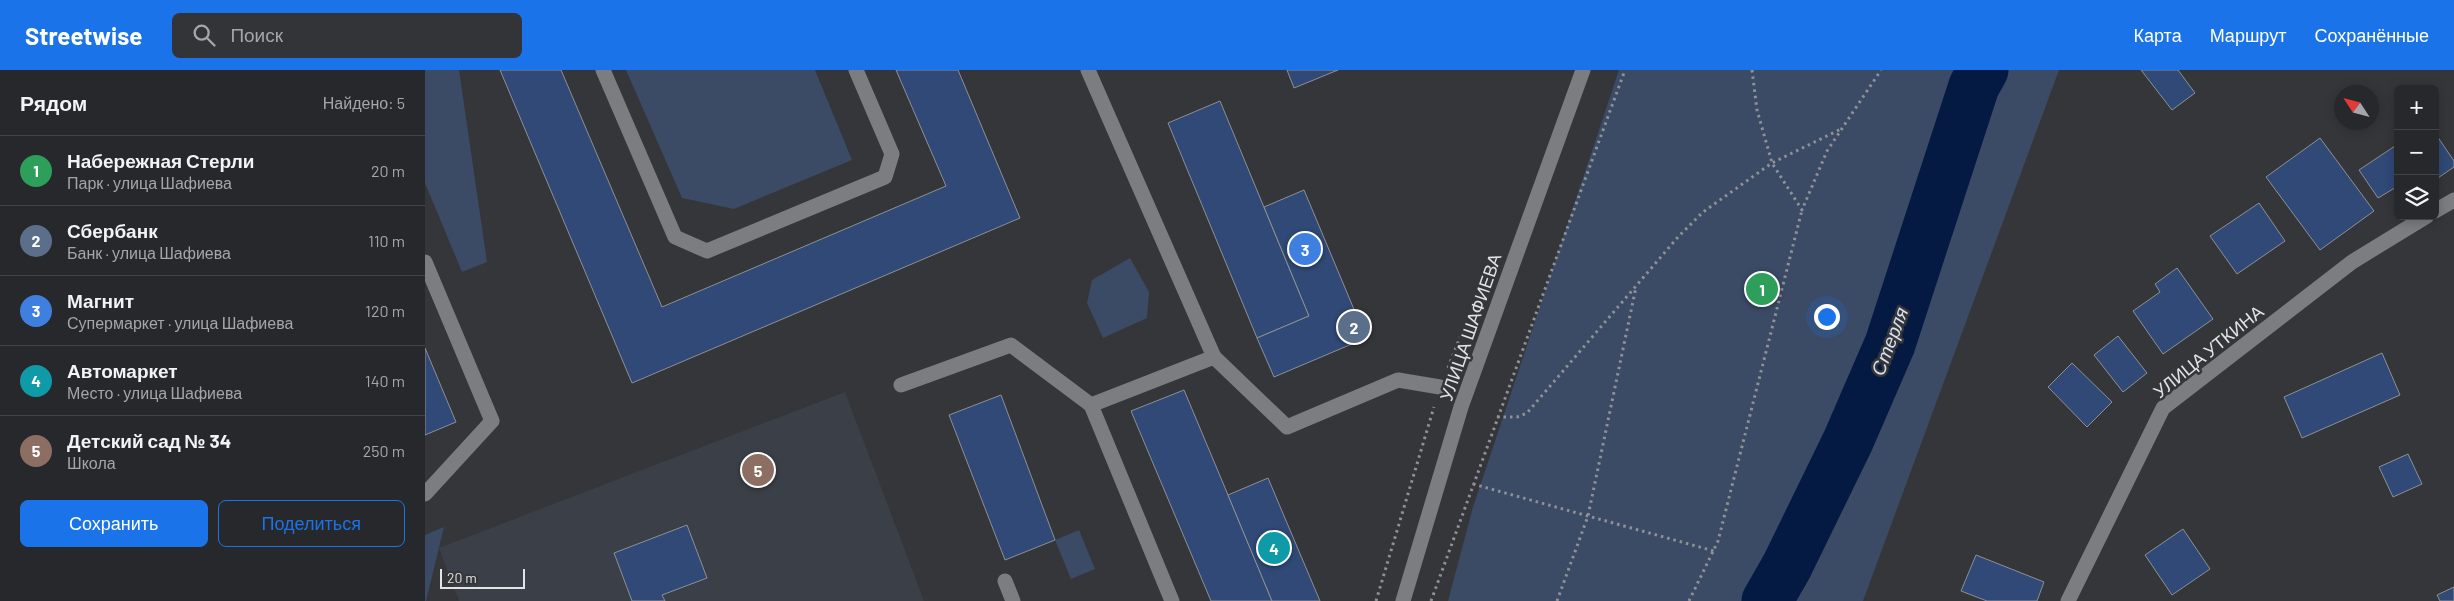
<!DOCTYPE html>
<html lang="ru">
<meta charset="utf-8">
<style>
body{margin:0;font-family:Barlow,sans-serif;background:#333437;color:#f1f3f6}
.controls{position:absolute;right:15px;top:15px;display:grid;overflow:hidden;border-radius:8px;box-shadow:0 2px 12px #0003}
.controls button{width:45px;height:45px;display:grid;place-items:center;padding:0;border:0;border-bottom:1px solid #434447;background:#27282b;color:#f1f3f6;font:25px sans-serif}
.compass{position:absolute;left:1909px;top:15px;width:45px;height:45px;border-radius:50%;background:#27282b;box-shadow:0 2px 12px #0003;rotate:306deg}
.scale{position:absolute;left:15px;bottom:12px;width:85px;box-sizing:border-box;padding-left:5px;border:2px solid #e2e3e5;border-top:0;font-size:14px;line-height:18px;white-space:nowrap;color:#e2e3e5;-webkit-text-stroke:4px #343639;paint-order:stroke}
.you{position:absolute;left:1401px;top:246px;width:18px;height:18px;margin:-12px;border:4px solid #fff;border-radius:50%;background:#1a73e8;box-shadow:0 0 0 8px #1a73e833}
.badge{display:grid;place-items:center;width:32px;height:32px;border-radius:50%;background:#1a73e8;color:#fff;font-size:16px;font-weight:700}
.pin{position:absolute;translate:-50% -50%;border:2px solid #fff;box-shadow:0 1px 5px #0006}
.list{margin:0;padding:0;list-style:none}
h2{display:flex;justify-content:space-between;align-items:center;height:65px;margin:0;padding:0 20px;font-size:21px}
h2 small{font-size:16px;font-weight:400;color:#a4a6a9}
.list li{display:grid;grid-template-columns:32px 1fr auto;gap:15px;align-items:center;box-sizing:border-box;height:70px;padding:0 20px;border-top:1px solid #434447}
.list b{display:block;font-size:19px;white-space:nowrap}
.list p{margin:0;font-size:16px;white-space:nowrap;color:#a4a6a9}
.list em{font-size:16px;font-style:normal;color:#a4a6a9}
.actions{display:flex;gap:10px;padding:15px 20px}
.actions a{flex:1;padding:11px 0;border:1px solid #1a73e8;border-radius:8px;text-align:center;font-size:18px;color:#1a73e8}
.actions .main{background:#1a73e8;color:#fff}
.icon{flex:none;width:28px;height:28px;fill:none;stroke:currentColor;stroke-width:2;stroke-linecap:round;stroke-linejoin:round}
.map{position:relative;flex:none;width:2029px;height:531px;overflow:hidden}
header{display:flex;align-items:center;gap:30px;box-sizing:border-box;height:70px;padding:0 25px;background:#1a73e8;color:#fff}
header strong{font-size:24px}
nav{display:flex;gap:28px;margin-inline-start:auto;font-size:18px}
.search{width:350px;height:45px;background:#333437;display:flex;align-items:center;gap:12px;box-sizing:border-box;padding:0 18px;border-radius:8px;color:#a4a6a9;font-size:19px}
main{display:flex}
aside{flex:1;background:#27282b}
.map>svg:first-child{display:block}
.built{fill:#3b4048}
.green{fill:#3b4a65}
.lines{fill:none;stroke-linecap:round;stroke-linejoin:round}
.river{stroke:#051a43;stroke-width:51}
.building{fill:#304976;stroke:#8e9093}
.path{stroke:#909194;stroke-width:3;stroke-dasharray:2.5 4;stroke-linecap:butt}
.minor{stroke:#7b7d80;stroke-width:15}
.labels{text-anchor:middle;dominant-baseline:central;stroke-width:5;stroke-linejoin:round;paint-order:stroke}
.street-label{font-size:18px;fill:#e2e3e5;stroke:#343639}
.water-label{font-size:19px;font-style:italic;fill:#d9e2f1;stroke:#343639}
</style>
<header>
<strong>Streetwise</strong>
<div class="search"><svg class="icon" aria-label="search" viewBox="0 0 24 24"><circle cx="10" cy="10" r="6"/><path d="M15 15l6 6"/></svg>Поиск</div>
<nav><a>Карта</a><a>Маршрут</a><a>Сохранённые</a></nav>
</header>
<main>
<aside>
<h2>Рядом<small>Найдено: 5</small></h2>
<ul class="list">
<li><span class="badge" style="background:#2e9e5b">1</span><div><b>Набережная Стерли</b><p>Парк · улица Шафиева</p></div><em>20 m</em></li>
<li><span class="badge" style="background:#5c6f8a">2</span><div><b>Сбербанк</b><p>Банк · улица Шафиева</p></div><em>110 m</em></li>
<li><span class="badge" style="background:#3f7fe0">3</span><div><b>Магнит</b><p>Супермаркет · улица Шафиева</p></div><em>120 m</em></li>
<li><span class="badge" style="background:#0f9aa8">4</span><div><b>Автомаркет</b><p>Место · улица Шафиева</p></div><em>140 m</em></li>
<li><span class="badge" style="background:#8d6e63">5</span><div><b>Детский сад № 34</b><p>Школа</p></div><em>250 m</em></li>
</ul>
<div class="actions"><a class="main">Сохранить</a><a>Поделиться</a></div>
</aside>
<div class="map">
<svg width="2029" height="531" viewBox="0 0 2029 531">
<rect width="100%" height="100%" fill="#343639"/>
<polygon class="built" points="420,322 499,531 34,531 14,478"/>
<g class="green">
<polygon points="0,0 34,0 62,192 37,202 0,113"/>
<polygon points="201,0 390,0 427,90 309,139 257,128"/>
<polygon points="1194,0 1634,0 1438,531 1023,531 1048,437"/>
<polygon points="705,188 724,222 722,248 678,268 662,233 667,210"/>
<polygon points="19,457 1,531 0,531 0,465"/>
<polygon points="654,460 670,499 646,509 630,470"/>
</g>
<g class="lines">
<polyline class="river" points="1342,531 1362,496 1423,371 1465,274 1549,16 1558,0"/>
</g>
<g class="building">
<polygon points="75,0 136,0 237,237 521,116 471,0 533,0 595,148 207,313"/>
<polygon points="862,0 913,0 869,18"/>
<polygon points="1716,0 1753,0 1770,23 1747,40"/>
<polygon points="795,31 884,246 832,268 743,53"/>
<polygon points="2010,63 2029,91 2029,97 2010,110"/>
<polygon points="1895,68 1949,141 1895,180 1841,107"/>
<polygon points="1973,74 1973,116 1953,128 1934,100"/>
<polygon points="879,120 941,268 849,307 832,268 884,246 839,137"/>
<polygon points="1834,133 1860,171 1812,204 1785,166"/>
<polygon points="1752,198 1788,249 1738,284 1708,241 1735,222 1730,214"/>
<polygon points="1693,266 1722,303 1698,322 1669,285"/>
<polygon points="0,278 31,352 0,365"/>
<polygon points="1957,283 1975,325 1877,368 1859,327"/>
<polygon points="1647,293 1687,332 1662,357 1623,317"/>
<polygon points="759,320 803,425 847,531 786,531 706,341"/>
<polygon points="576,325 630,470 580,490 524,345"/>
<polygon points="1983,384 1997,414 1968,427 1954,397"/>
<polygon points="843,408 895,531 847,531 803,425"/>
<polygon points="262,455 282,508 237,525 240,531 207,531 189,483"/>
<polygon points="1758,459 1785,499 1747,525 1720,485"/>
<polygon points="1551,485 1619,512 1612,531 1562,531 1536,521"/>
<polygon points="2029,517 2029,531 2015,531 2012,525"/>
</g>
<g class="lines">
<g class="path">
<polyline points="1327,0 1332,40 1347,93 1377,140 1402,81 1456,0"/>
<polyline points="1023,298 1037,262"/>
<polyline points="1072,347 1092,347 1102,343 1253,167 1278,142 1347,93 1416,59"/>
<polyline points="1048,414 1289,481"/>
<polyline points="951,531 1009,337"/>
<polyline points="1006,531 1200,0"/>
<polyline points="1132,531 1163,446 1211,217"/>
<polyline points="1264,531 1293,471 1377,140"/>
</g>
<g class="minor">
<polyline points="178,0 250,167 282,181 460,107 467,84 431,0"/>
<polyline points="663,0 789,287"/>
<polyline points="2010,141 2029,130"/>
<polyline points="0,192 67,351 0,424"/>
<polyline points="476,315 586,275 666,335"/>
<polyline points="580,511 588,531"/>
<polyline points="747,531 666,335 789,287 862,357 973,310 1015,317"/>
<polyline points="978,531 1036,337 1158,0"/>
<polyline points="1643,531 1738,338 1927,192 2002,146"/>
</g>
</g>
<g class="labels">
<g class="street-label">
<text transform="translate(1045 257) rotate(-71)">УЛИЦА ШАФИЕВА</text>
<text transform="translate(1783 281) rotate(-39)">УЛИЦА УТКИНА</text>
</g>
<g class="water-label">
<text transform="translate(1464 271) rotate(-69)">Стерля</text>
</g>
</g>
</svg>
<div class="controls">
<button>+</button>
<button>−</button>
<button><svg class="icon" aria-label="layers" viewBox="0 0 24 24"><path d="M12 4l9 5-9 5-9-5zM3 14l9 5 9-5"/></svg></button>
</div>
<svg class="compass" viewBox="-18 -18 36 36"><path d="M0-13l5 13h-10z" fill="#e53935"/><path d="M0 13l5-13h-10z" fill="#a4a6a9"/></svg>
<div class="scale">20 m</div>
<div class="you"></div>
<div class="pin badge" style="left:1337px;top:219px;background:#2e9e5b">1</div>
<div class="pin badge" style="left:929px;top:257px;background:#5c6f8a">2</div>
<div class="pin badge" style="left:880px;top:179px;background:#3f7fe0">3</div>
<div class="pin badge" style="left:849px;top:478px;background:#0f9aa8">4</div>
<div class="pin badge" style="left:333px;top:400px;background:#8d6e63">5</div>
</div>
</main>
